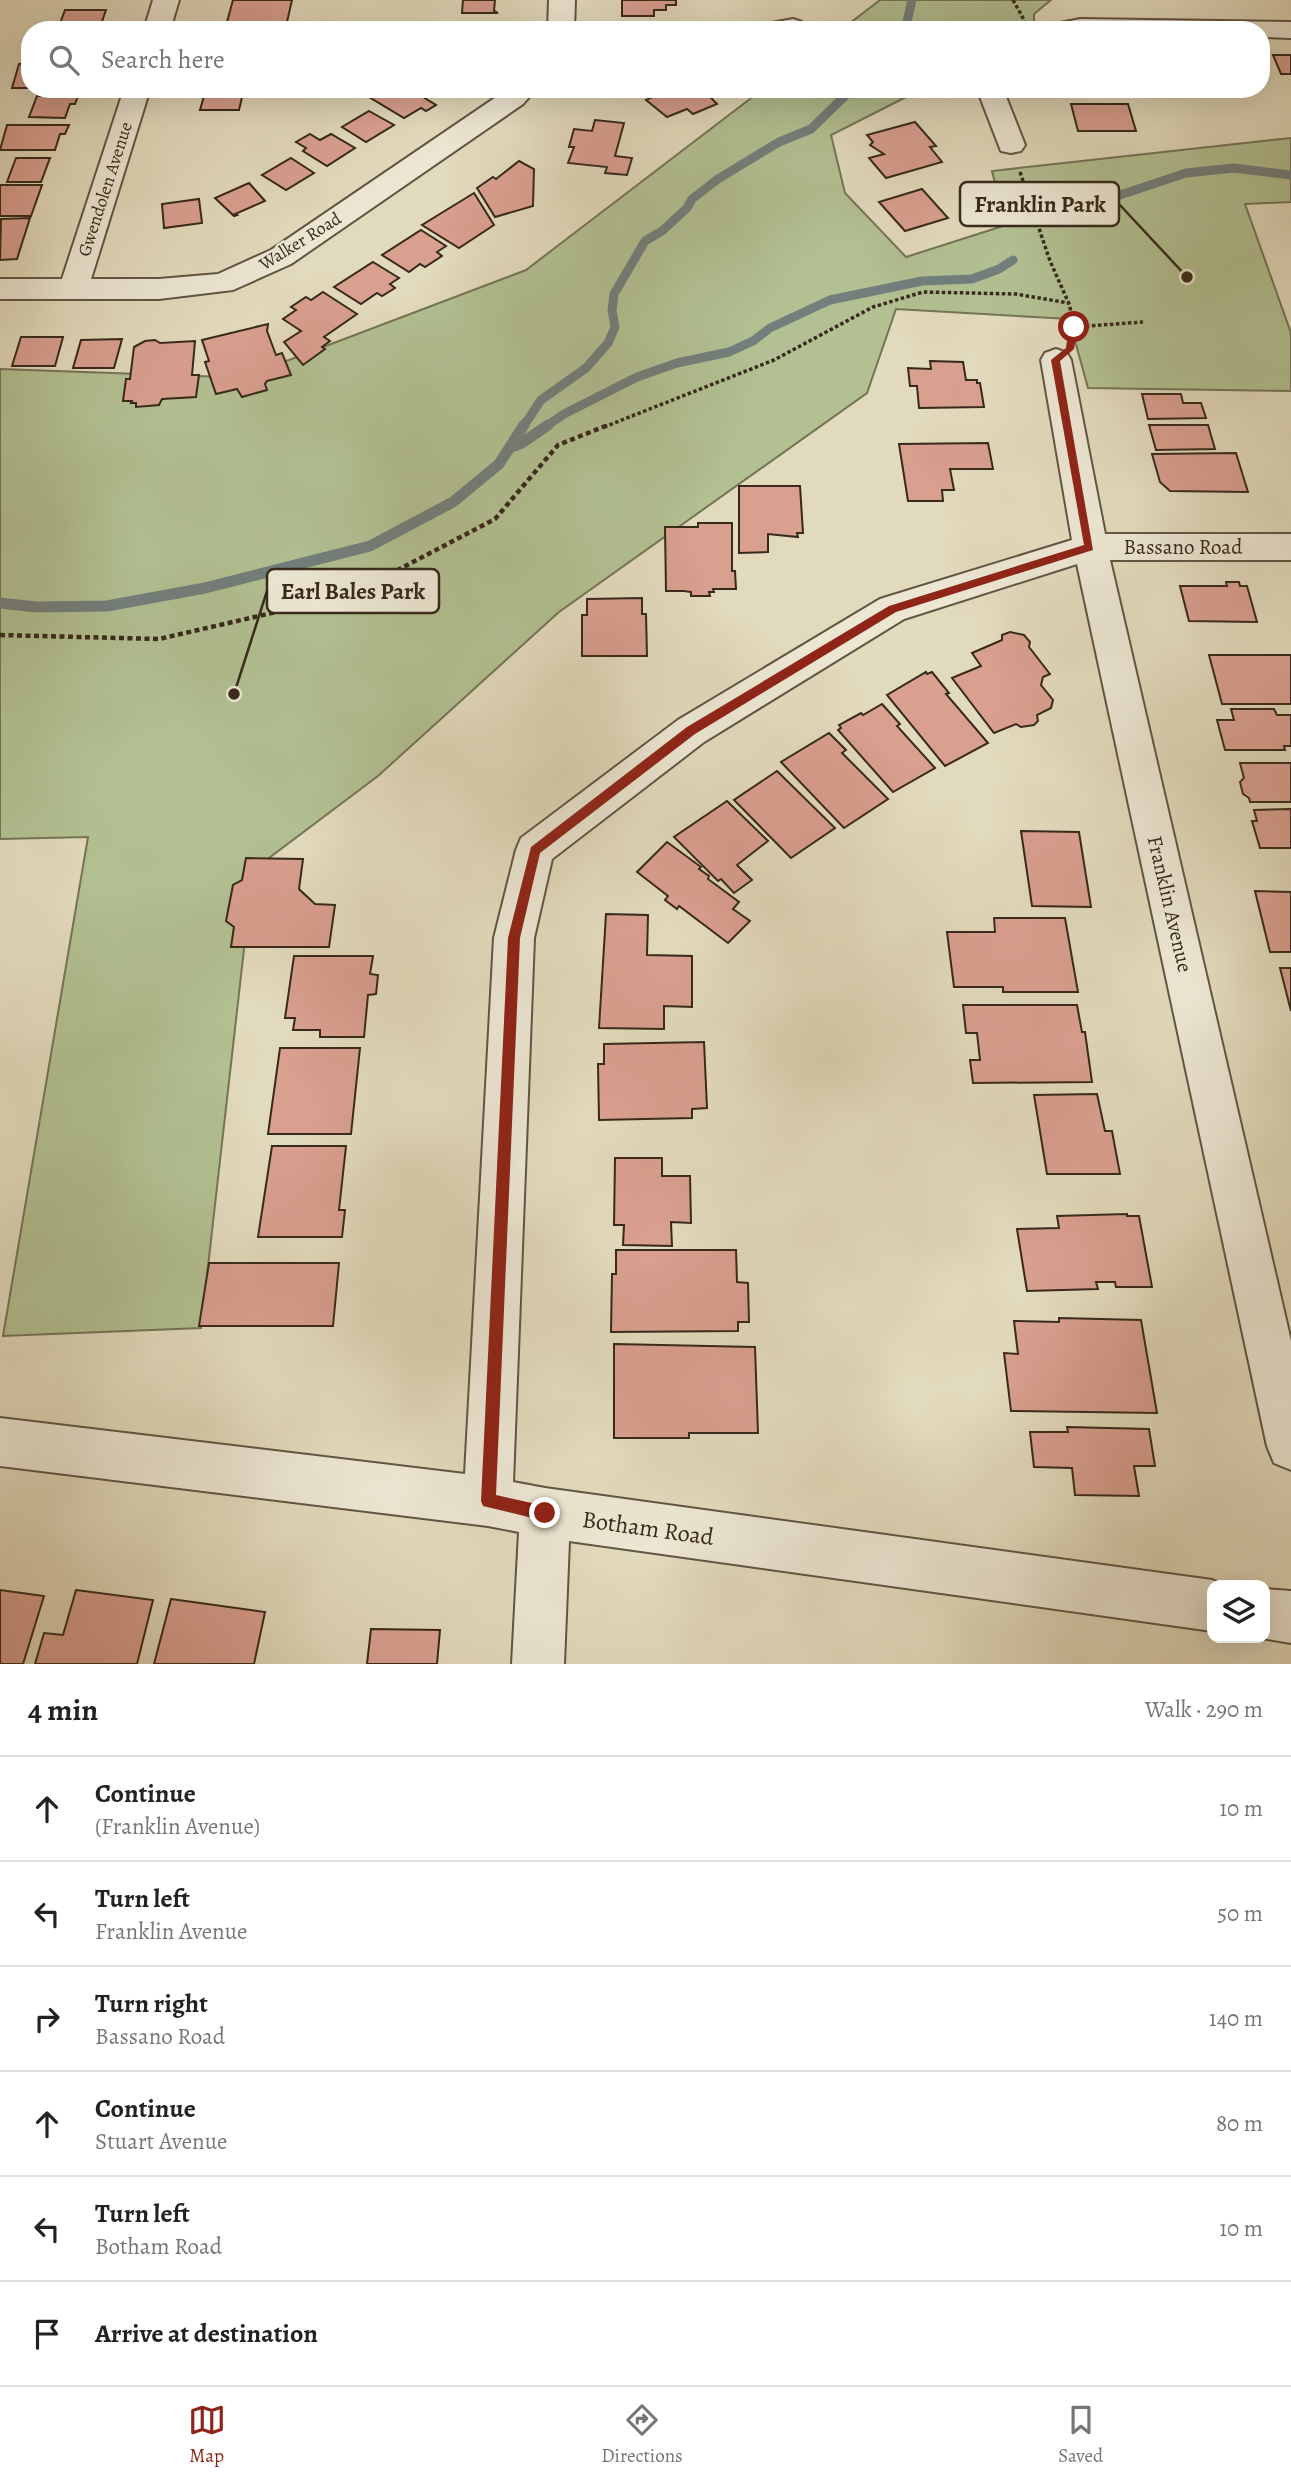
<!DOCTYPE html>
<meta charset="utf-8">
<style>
body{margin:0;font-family:Alegreya,serif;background:#f6f6f6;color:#222}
.controls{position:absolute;right:21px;bottom:21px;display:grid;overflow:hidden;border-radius:14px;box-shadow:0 7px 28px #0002}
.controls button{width:63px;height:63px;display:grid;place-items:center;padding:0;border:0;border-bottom:2px solid #e0e0e0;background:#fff;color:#222;font:35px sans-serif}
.stop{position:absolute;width:21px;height:21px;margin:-16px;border:5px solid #8f2418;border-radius:50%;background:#fff}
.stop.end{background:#8f2418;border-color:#fff;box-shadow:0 2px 7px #0008}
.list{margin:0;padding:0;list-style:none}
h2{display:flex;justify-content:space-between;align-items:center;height:91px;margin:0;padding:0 28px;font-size:30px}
h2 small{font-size:23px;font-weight:400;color:#767676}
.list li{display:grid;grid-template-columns:46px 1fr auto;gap:21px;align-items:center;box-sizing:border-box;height:105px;padding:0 28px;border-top:2px solid #e0e0e0}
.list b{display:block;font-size:26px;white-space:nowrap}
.list p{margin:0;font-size:23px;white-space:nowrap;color:#767676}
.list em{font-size:23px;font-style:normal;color:#767676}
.icon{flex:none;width:38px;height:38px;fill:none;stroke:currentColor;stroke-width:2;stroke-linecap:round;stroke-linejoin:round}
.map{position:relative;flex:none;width:1291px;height:1664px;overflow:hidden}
.search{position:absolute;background:#fff;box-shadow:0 7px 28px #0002;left:21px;right:21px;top:21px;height:77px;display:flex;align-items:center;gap:18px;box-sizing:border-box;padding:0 24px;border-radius:28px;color:#767676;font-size:26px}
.sheet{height:721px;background:#fff}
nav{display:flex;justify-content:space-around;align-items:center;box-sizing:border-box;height:98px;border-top:2px solid #e0e0e0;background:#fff;font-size:19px;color:#767676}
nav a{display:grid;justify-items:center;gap:4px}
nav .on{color:#8f2418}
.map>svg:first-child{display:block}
.green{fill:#b2c092;stroke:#747456;stroke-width:2}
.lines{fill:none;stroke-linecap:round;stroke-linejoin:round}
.stream-far1{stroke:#727f7c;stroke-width:9}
.stream{stroke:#727f7c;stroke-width:11}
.building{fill:#d99f8f;stroke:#37291b;stroke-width:2}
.minor-casing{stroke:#625543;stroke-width:4}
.path-far1{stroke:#37291b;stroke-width:3.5;stroke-dasharray:3.5 2.5;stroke-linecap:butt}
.path{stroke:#37291b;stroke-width:4.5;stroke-dasharray:5 3.5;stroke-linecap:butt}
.minor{fill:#ece7d3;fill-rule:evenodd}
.route{fill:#8f2418}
.labels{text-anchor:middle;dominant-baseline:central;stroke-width:5;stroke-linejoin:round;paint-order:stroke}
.far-street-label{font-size:18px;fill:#37291b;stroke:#ece7d3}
.street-label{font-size:21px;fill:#37291b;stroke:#ece7d3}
.near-street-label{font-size:24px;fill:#37291b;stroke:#ece7d3}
.leader{fill:none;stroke:#37291b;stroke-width:2.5}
.callout-dot{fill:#37291b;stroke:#ece7d3;stroke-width:2.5}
.callout{fill:#ece7d3;stroke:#37291b;stroke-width:2.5}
.callout-label{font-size:23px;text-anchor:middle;font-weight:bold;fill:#37291b}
</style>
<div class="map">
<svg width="1291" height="1664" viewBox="0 0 1291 1664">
<rect width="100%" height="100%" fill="#e2dabc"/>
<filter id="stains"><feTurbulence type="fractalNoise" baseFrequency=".00286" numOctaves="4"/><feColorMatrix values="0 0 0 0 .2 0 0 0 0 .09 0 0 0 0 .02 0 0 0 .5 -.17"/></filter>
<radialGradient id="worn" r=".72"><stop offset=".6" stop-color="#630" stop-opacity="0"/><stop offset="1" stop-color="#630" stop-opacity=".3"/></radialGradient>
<g class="green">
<polygon points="880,0 1051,0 1034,14 1034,23 1020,30 841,30"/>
<polygon points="763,89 922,89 831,135 845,193 906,257 1006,225 992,171 1291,138 1291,202 1245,204 1291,333 1291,391 1088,388 1069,319 896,309 867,393 559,612 378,776 253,870 201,1328 3,1336 88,837 0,839 0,369 225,377 289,360 526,270"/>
</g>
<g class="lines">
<g class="stream-far1">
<polyline points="907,22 912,0"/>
<polyline points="1060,221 1079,203 1111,198 1186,173 1234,168 1291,175"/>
<polyline points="523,427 541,400 586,368 608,343 615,327 612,310 614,294 645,241 662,231 687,208 692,199 718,179 779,142 811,129 852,89"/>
<polyline points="545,427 564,414 637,377 677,363 729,352 753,341 770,328 830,300 922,281 972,279 999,269 1013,260"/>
</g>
<g class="stream">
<polyline points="511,447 522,443 548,425"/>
<polyline points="0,603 36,607 107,606 205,588 370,546 453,502 499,464 524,425"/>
</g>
</g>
<g class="building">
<polygon points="233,0 292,0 287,22 227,22"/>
<polygon points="463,0 495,0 494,11 498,13 462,13"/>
<polygon points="622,0 676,0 676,5 666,5 666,10 654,10 654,16 622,16"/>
<polygon points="65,10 106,10 99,30 58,29"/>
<polygon points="1273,55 1291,55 1291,74 1281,74"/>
<polygon points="30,62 30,88 12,88 19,64"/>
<polygon points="206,89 244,89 239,110 200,110"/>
<polygon points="382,89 392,89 399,93 410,89 436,105 426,111 421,108 404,118 369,97"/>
<polygon points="670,89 731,89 732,90 711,98 717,104 693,114 687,109 667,117 646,100"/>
<polygon points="37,96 78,96 75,104 70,104 65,118 29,117"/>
<polygon points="1071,104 1128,104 1136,131 1078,131"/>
<polygon points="369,111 394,125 366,142 342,127"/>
<polygon points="595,120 624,123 615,156 632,158 627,175 605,173 607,167 568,163 574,147 569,147 574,129 592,131"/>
<polygon points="915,122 936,146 930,147 942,162 886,178 869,158 884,154 870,145 873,142 867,135"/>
<polygon points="7,125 69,125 65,134 60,134 55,150 0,150"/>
<polygon points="310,134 320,140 331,134 355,148 327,166 303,151 306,148 296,142"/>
<polygon points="16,158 50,158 41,182 7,182"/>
<polygon points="291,158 314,173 286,190 262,175"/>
<polygon points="519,161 534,169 533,206 495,217 477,188 493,177 496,179"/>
<polygon points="249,183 265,201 235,214 237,215 234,216 215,198"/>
<polygon points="0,185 42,185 31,216 0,216"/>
<polygon points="922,189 948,218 905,231 879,202"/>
<polygon points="474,193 494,225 459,248 422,225"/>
<polygon points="199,199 202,223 164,228 162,204"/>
<polygon points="30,218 17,259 0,260 1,219"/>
<polygon points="421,230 446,246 437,252 442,256 425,267 420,264 409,272 382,255"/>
<polygon points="373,262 399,278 390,284 395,288 382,296 377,293 361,304 334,287"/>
<polygon points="323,292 357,314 324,337 330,341 322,347 325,349 303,365 284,342 301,331 283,319 296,310 291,307 306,297 311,300"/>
<polygon points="268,324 267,331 276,355 282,353 291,375 267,381 265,384 267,390 242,397 237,389 216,394 205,362 209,361 202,340"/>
<polygon points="21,337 63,337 55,366 12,366"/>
<polygon points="122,339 114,368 73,368 81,340"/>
<polygon points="155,340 160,343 195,341 192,375 199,375 196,397 162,399 159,405 136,407 136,403 131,403 132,401 123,401 126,379 130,379 134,347 145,341"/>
<polygon points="930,361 963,362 966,380 977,380 977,383 980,383 984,407 919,408 917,386 910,386 908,368 931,369"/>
<polygon points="1142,394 1181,394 1183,403 1201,403 1206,418 1148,419"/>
<polygon points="1149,425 1208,425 1215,449 1156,450"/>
<polygon points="988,443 993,469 950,469 954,490 942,490 943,501 908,501 899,444"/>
<polygon points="1236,453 1248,492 1170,491 1160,482 1152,454"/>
<polygon points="739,486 800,486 803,533 797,533 798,537 768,534 768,552 739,553"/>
<polygon points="698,523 732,523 732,571 735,571 736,589 713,589 714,592 709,592 710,596 691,596 691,592 684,591 666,591 665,527 698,527"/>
<polygon points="1226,582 1239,582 1240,586 1247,586 1257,622 1189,621 1180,586 1227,586"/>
<polygon points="642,598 642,614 646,614 647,656 582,656 582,615 587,615 587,599"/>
<polygon points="1010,632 1024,635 1030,642 1029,647 1050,674 1043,677 1041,685 1053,700 1051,708 1037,715 1038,721 1034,725 1021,727 1016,724 994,733 952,678 981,666 972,653 1002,640 1002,635"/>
<polygon points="1209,655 1291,655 1291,704 1222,704"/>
<polygon points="926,672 927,674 932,672 949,693 946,694 988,743 945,766 887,695"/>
<polygon points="882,704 900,724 897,726 935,768 893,792 838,730 841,728 839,725 861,713 863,715"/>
<polygon points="1231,709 1274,709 1277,715 1291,715 1291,746 1284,746 1285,750 1225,750 1217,720 1234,720"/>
<polygon points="829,733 846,750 842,753 888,799 844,828 781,762"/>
<polygon points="1240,763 1291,763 1291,802 1250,802 1249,798 1243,794 1240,782 1244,778"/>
<polygon points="777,771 835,828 791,858 734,800"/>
<polygon points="727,801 768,841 737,865 752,880 734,893 721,879 718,881 674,837"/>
<polygon points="1291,809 1291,848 1260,848 1252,821 1257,821 1254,810"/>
<polygon points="1021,831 1079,832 1091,907 1032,906"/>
<polygon points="667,842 701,867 699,869 709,876 708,879 739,902 733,909 750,921 728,943 679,906 677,909 665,900 668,896 637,872"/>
<polygon points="246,858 303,859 299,889 315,904 335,905 329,947 231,947 234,927 226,921 233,885 242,880"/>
<polygon points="1255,891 1291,892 1291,952 1270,952"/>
<polygon points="606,914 648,915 647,955 692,956 692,1007 664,1006 664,1029 599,1028"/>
<polygon points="994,918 1065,918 1078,992 1003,992 1003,987 954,987 947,932 995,932"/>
<polygon points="294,956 373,956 370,974 378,975 376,994 368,995 364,1037 320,1037 320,1030 293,1030 295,1018 285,1018"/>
<polygon points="1280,968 1291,968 1291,1011"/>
<polygon points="963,1005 1077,1005 1082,1032 1085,1032 1092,1082 973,1083 970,1060 980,1060 977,1033 966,1033"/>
<polygon points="704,1042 707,1108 692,1109 692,1118 599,1120 598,1064 604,1064 604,1044"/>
<polygon points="280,1048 360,1048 351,1134 268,1134"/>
<polygon points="1097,1094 1105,1131 1112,1131 1120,1174 1047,1174 1034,1095"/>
<polygon points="272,1146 346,1146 339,1210 345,1210 342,1237 258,1237"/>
<polygon points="615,1158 662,1158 662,1176 690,1176 691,1223 671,1222 672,1246 623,1245 624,1225 614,1225"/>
<polygon points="1127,1214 1127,1216 1139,1216 1152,1287 1116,1287 1115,1282 1096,1282 1098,1289 1027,1291 1017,1229 1059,1228 1057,1216"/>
<polygon points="616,1250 736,1250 737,1282 748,1283 749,1322 738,1322 738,1331 611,1332 612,1274 616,1274"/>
<polygon points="209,1263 339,1263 333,1326 199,1326"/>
<polygon points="1059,1318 1141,1320 1157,1413 1011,1411 1004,1353 1018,1354 1014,1321 1059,1322"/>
<polygon points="614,1344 755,1347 758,1433 689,1433 689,1438 614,1438"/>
<polygon points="1067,1427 1149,1429 1155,1466 1134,1466 1139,1496 1075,1495 1072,1468 1034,1467 1030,1432 1068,1432"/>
<polygon points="0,1590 44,1596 23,1664 0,1664"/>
<polygon points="76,1590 153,1600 137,1664 35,1664 44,1633 63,1635"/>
<polygon points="171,1599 265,1612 254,1664 154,1664"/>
<polygon points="371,1629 440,1630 437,1664 367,1664"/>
</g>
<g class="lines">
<g class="minor-casing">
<g id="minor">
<polygon points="153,0 179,0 170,30 144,30"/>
<polygon points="549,0 575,0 574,30 548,30"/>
<polygon points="793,19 802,22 806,27 804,30 757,30 761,25"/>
<polygon points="1080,19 1291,22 1291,38 1261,37 1261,30 1046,30 1050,25"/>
<polygon points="124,89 150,89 91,279 159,279 218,274 271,250 508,89 536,89 523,104 291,264 233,290 159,299 0,299 0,279 62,279"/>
<polygon points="977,89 1003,89 1025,145 1021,151 1011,153 1001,151"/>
<polygon points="1056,349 1067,353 1071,360 1105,534 1291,534 1291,560 1110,560 1291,1341 1291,1470 1274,1463 1267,1446 1077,564 904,619 704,742 552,859 534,938 513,1482 545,1488 1212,1580 1224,1585 1212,1585 1212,1631 569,1541 564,1664 512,1664 519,1532 488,1526 0,1466 0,1418 465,1474 494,938 516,850 521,838 678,720 880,599 1072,540 1041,360 1045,353"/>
<polygon points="1265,1589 1291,1591 1291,1643 1261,1638 1265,1638"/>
</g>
</g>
<g class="path-far1">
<polyline points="1013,0 1028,27"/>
<polyline points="825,27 908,30"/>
<polyline points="1020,172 1050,261 1070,306 1072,333"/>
<polyline points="1074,327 1143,322"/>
<polyline points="604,427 774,360 873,307 923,292 1016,294 1068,303"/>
</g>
<polyline class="path" points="0,635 159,639 350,595 495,519 558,445 608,425"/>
<use href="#minor" class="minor"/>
</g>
<polygon class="route" points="1074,324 1078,327 1074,349 1060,361 1093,550 896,612 695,734 540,853 520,938 496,1495 545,1506 550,1508 552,1513 550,1519 545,1521 483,1506 481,1501 508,938 531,847 687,727 889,606 1084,545 1051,360 1066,348 1069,327"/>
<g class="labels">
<g class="far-street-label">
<text transform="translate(105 189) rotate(-72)">Gwendolen Avenue</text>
<text transform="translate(300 241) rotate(-32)">Walker Road</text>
</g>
<g class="street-label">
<text x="1183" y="547">Bassano Road</text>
<text transform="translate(1170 904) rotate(77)">Franklin Avenue</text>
</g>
<g class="near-street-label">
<text transform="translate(648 1528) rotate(8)">Botham Road</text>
</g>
</g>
<path class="leader" d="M1187 277L1119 204M234 694L267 591"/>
<g class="callout-dot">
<circle cx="1187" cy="277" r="7"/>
<circle cx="234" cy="694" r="7"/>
</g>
<g class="callout">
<rect x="960" y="182" width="159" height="44" rx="7"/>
<rect x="267" y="569" width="172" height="44" rx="7"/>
</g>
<g class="callout-label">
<text x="1040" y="212">Franklin Park</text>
<text x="353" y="599">Earl Bales Park</text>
</g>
<rect width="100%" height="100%" filter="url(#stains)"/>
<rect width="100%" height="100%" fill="url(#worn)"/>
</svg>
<div class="controls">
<button><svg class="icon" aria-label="layers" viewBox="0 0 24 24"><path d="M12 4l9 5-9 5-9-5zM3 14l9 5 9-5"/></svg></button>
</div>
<div class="stop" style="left:1074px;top:327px"></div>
<div class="stop end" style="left:545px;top:1513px"></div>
<div class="search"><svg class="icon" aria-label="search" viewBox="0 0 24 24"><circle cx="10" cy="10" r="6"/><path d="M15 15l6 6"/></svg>Search here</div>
</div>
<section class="sheet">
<h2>4 min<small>Walk · 290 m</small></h2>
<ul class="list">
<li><svg class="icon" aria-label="ahead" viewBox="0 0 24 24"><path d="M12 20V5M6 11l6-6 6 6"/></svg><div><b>Continue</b><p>(Franklin Avenue)</p></div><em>10 m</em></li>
<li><svg class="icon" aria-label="left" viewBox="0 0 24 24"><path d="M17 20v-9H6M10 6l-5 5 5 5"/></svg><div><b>Turn left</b><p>Franklin Avenue</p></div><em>50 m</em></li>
<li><svg class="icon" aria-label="right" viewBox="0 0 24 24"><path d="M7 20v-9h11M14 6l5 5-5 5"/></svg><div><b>Turn right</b><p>Bassano Road</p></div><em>140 m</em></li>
<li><svg class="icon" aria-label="ahead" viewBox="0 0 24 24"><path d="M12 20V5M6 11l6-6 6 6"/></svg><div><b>Continue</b><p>Stuart Avenue</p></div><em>80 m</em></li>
<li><svg class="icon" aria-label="left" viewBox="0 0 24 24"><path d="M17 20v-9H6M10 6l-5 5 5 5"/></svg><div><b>Turn left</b><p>Botham Road</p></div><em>10 m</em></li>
<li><svg class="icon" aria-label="arrive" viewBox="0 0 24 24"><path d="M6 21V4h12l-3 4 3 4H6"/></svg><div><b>Arrive at destination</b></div></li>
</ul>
</section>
<nav>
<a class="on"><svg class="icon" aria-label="map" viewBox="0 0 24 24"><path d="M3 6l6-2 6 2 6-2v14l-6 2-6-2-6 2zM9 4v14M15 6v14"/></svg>Map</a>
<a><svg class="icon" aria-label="directions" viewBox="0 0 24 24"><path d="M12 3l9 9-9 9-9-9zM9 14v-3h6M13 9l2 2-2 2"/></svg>Directions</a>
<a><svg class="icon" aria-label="saved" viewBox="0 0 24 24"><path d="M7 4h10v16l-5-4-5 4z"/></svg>Saved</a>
</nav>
